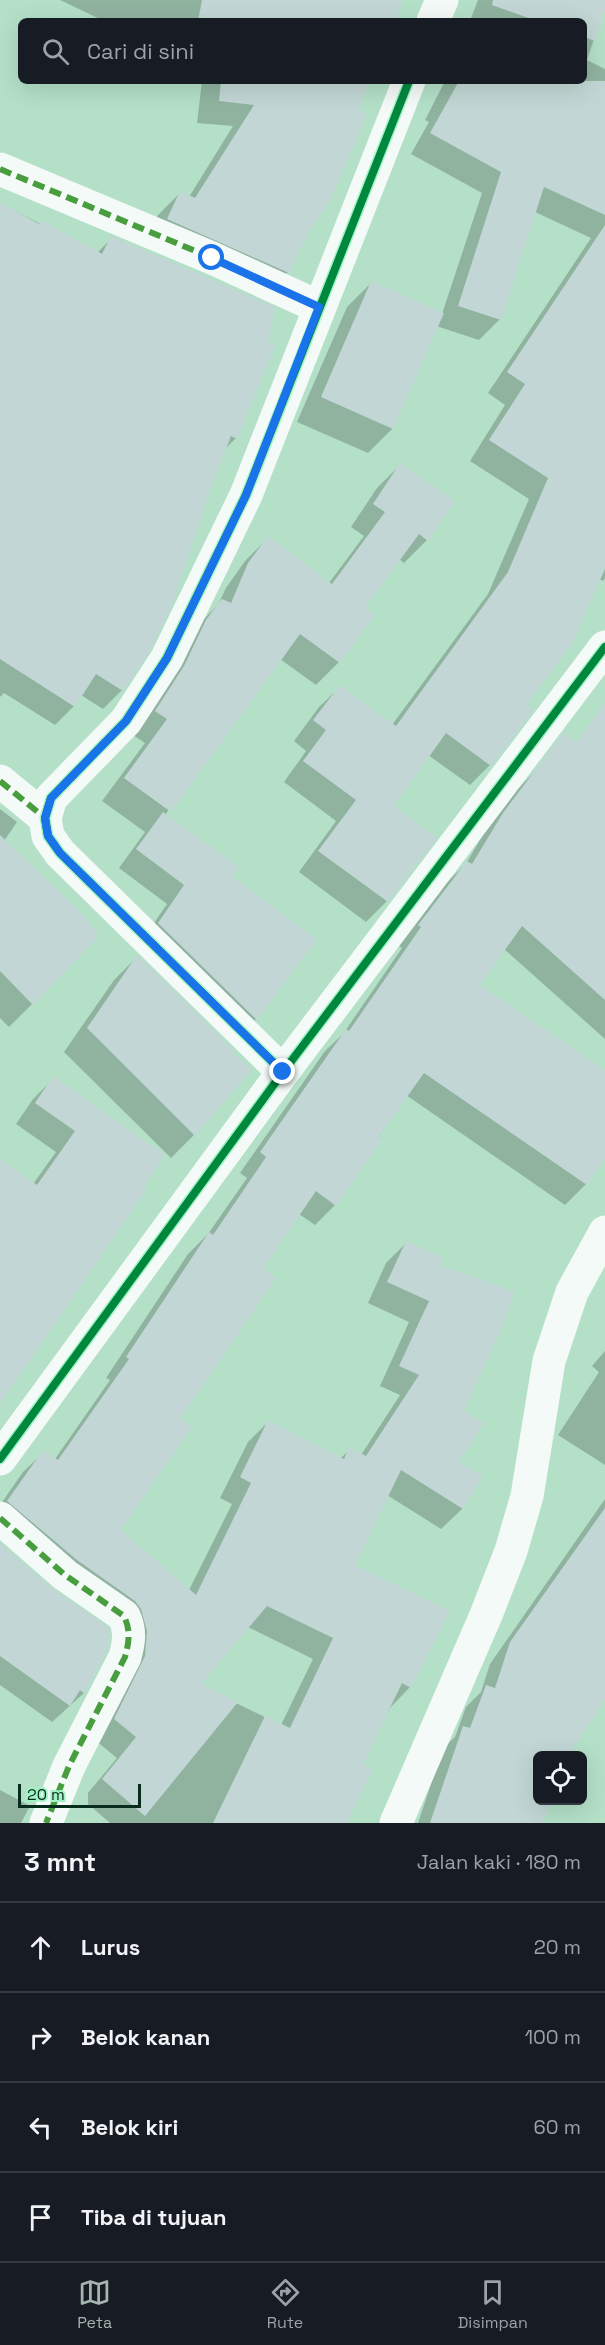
<!DOCTYPE html>
<html lang="id">
<meta charset="utf-8">
<style>
body{margin:0;font-family:"Space Grotesk",sans-serif;background:#20242c;color:#f1f3f6}
.controls{position:absolute;right:18px;bottom:18px;display:grid;overflow:hidden;border-radius:9px;box-shadow:0 6px 24px #0002}
.controls button{width:54px;height:54px;display:grid;place-items:center;padding:0;border:0;border-bottom:2px solid #363941;background:#171b24;color:#f1f3f6;font:30px sans-serif}
.scale{position:absolute;left:18px;bottom:15px;width:123px;box-sizing:border-box;padding-left:6px;border:3px solid #092d1c;border-top:0;font-size:16px;line-height:21px;white-space:nowrap;color:#092d1c;-webkit-text-stroke:4px #a1f3c6;paint-order:stroke}
.stop{position:absolute;width:18px;height:18px;margin:-14px;border:4px solid #1a73e8;border-radius:50%;background:#fff}
.stop.end{background:#1a73e8;border-color:#fff;box-shadow:0 2px 6px #0008}
.list{margin:0;padding:0;list-style:none}
h2{display:flex;justify-content:space-between;align-items:center;height:78px;margin:0;padding:0 24px;font-size:26px}
h2 small{font-size:20px;font-weight:400;color:#9ea1a6}
.list li{display:grid;grid-template-columns:39px 1fr auto;gap:18px;align-items:center;box-sizing:border-box;height:90px;padding:0 24px;border-top:2px solid #363941}
.list b{display:block;font-size:22px;white-space:nowrap}
.list em{font-size:20px;font-style:normal;color:#9ea1a6}
.icon{flex:none;width:33px;height:33px;fill:none;stroke:currentColor;stroke-width:2;stroke-linecap:round;stroke-linejoin:round}
.map{position:relative;flex:none;width:605px;height:1823px;overflow:hidden}
.search{position:absolute;background:#171b24;box-shadow:0 6px 24px #0002;left:18px;right:18px;top:18px;height:66px;display:flex;align-items:center;gap:15px;box-sizing:border-box;padding:0 21px;border-radius:9px;color:#9ea1a6;font-size:22px}
.sheet{height:438px;background:#171b24}
nav{display:flex;justify-content:space-around;align-items:center;box-sizing:border-box;height:84px;border-top:2px solid #363941;background:#171b24;font-size:16px;color:#9ea1a6}
nav a{display:grid;justify-items:center;gap:3px}
nav .on{color:#a4b6af}
.map>svg:first-child{display:block}
.shadow{fill:#0003;fill-rule:evenodd}
.building{fill:#c2d7d5}
.lines{fill:none;stroke-linecap:round;stroke-linejoin:round}
.street{stroke:#f4faf7;stroke-width:33}
.quiet{stroke:#489d3e;stroke-width:6;stroke-dasharray:12 6;stroke-linecap:butt}
.cycleway-casing{stroke:#a1f3c6;stroke-width:11}
.cycleway{stroke:#00873e;stroke-width:8}
.route{stroke:#1a73e8;stroke-width:8}
</style>
<div class="map">
<svg width="605" height="1823" viewBox="0 0 605 1823">
<rect width="100%" height="100%" fill="#b4e0c8"/>
<g class="shadow">
<polygon points="60,0 401,0 393,21 104,21"/>
<polygon points="478,0 604,0 601,18 587,60 605,69 605,578 603,581 599,579 490,765 470,785 428,755 392,807 434,839 387,901 366,922 299,872 336,821 284,782 306,751 294,741 319,707 340,687 392,725 488,594 529,499 470,461 505,405 488,393 591,238 535,212 500,319 479,340 436,326 392,429 368,453 297,422 347,307 371,283 442,314 482,193 411,154 429,122 425,120 445,81 584,81 584,21 470,21"/>
<polygon points="202,81 369,81 306,234 288,272 266,294 146,241 158,215 180,193 189,197 233,126 197,123"/>
<polygon points="0,203 97,253 112,238 236,438 224,450 122,690 103,709 81,695 74,706 55,725 4,693 0,697"/>
<polygon points="400,465 427,540 404,563 399,559 363,608 373,616 339,662 316,685 280,659 165,815 230,876 315,939 256,1019 238,1037 141,942 167,904 119,868 145,832 102,801 145,743 133,735 199,624 218,605 226,588 245,561 268,538 329,583 364,536 351,527 377,488"/>
<path d="M 605,704 L 605,1039 L 504,949 L 478,986 L 605,1072 L 605,1155 L 586,1184 L 565,1205 L 406,1095 L 335,1205 L 315,1225 L 299,1214 L 261,1269 L 178,1419 L 119,1530 L 189,1590 L 232,1504 L 220,1498 L 248,1442 L 268,1422 L 341,1458 L 350,1449 L 361,1455 L 400,1395 L 380,1386 L 409,1322 L 368,1303 L 386,1263 L 406,1243 L 438,1266 L 463,1410 L 457,1462 L 481,1477 L 462,1509 L 441,1529 L 387,1495 L 353,1566 L 410,1687 L 390,1708 L 361,1765 L 342,1823 L 110,1823 L 88,1804 L 88,1793 L 117,1758 L 95,1740 L 124,1637 L 0,1505 L 23,1472 L 44,1452 L 55,1459 L 110,1380 L 106,1378 L 188,1254 L 208,1234 L 247,1178 L 240,1173 L 325,1051 L 343,1034 L 402,948 L 399,946 L 446,883 L 465,865 L 483,835 L 518,789 L 538,768 L 560,779 ZM 248,1627 L 313,1659 L 281,1725 L 199,1685 Z"/>
<polygon points="0,809 17,822 4,841 32,1004 9,1027 0,1018"/>
<polygon points="137,957 194,1135 171,1158 64,1052 114,980"/>
<polygon points="54,1078 163,1155 0,1402 0,1161 33,1184 56,1152 16,1124 33,1099"/>
<polygon points="605,1351 605,1465 558,1435 599,1372 592,1366"/>
<polygon points="605,1499 605,1697 567,1756 538,1756 538,1800 542,1823 418,1823 443,1748 455,1737 466,1707 481,1692 490,1664"/>
<polygon points="0,1549 106,1650 84,1693 52,1722 0,1685"/>
<polygon points="0,1790 30,1806 21,1823 0,1823"/>
</g>
<g class="building">
<polygon points="202,0 403,0 395,21 198,21"/>
<polygon points="493,0 605,0 605,11 595,41 584,37 584,21 537,21 492,5"/>
<polygon points="221,81 370,81 359,111 367,114 330,200 307,235 289,273 167,219 180,191 195,198 254,105 219,101"/>
<polygon points="459,81 605,81 605,215 544,187 501,320 458,306 501,172 430,133"/>
<polygon points="0,202 39,224 41,220 102,254 111,236 275,307 268,343 275,345 237,439 231,436 207,498 173,602 151,649 123,691 96,674 75,707 0,659"/>
<polygon points="605,225 605,569 572,643 527,705 534,710 491,766 446,733 394,806 437,838 388,902 318,851 356,800 303,761 326,730 313,720 340,685 396,726 508,572 548,478 489,440 525,384 507,372"/>
<polygon points="371,281 444,313 393,429 321,397"/>
<polygon points="400,463 455,501 428,541 419,534 365,608 375,615 340,663 300,634 171,812 124,778 167,719 155,711 184,666 206,620 222,599 231,603 248,563 268,536 332,584 385,512 373,504"/>
<polygon points="605,702 605,1000 522,926 480,985 605,1070 605,1158 587,1185 424,1073 378,1138 382,1140 336,1206 316,1191 263,1269 276,1278 180,1419 192,1427 121,1530 196,1595 251,1483 240,1477 268,1420 344,1459 349,1447 366,1456 419,1375 399,1366 429,1301 387,1282 406,1241 443,1258 440,1265 515,1292 503,1326 464,1410 484,1423 459,1462 483,1476 463,1509 401,1470 355,1565 450,1611 411,1688 402,1683 363,1764 373,1769 347,1823 213,1823 265,1716 290,1728 333,1638 267,1606 201,1684 238,1702 145,1816 102,1779 136,1737 114,1719 145,1656 147,1631 141,1609 135,1601 77,1560 7,1501 43,1450 58,1460 129,1359 126,1357 209,1232 213,1235 266,1157 260,1152 346,1029 349,1031 421,927 418,925 467,861 472,864 503,813 564,732 577,742"/>
<polygon points="163,812 239,867 232,876 317,939 257,1020 158,923 184,885 136,849"/>
<polygon points="0,835 81,913 99,936 33,1005 0,971"/>
<polygon points="137,955 234,1050 233,1053 252,1069 195,1136 87,1028"/>
<polygon points="53,1076 165,1155 144,1186 147,1189 0,1404 0,1159 37,1185 75,1131 35,1103"/>
<polygon points="605,1508 605,1700 569,1755 537,1755 537,1800 551,1800 543,1823 430,1823 463,1726 470,1728 486,1685 495,1688 510,1642"/>
<polygon points="0,1543 53,1589 109,1628 110,1636 107,1650 85,1694 80,1690 70,1706 0,1656"/>
</g>
<g class="lines">
<g class="street">
<polyline points="433,21 442,0"/>
<polyline points="0,169 212,258 319,307"/>
<polyline points="0,781 45,818"/>
<polyline points="283,1072 60,853 48,836 45,818 51,798 126,721 167,658 246,495 409,81"/>
<polyline points="0,1459 283,1072 605,647"/>
<path d="M 0,1518 L 65,1575 L 124,1616 C 131,1631 129,1642 125,1657 L 69,1766 L 46,1823"/>
<polyline points="396,1823 486,1615 511,1551 527,1496 549,1361 572,1292 605,1232"/>
</g>
<g class="quiet">
<polyline points="0,169 212,258 319,307"/>
<polyline points="0,781 45,818"/>
<path d="M 0,1518 L 65,1575 L 124,1616 C 131,1631 129,1642 125,1657 L 69,1766 L 46,1823"/>
</g>
<g class="cycleway-casing">
<g id="cycleway">
<polyline points="283,1072 60,853 48,836 45,818 51,798 126,721 167,658 246,495 409,81"/>
<polyline points="0,1459 283,1072 605,647"/>
</g>
</g>
<use href="#cycleway" class="cycleway"/>
</g>
<g class="lines">
<polyline class="route" points="212,258 319,307 246,495 167,658 126,721 51,798 45,818 48,836 60,853 283,1072"/>
</g>
</svg>
<div class="controls">
<button><svg class="icon" aria-label="locate" viewBox="0 0 24 24"><circle cx="12" cy="12" r="6"/><path d="M12 2v4M12 18v4M2 12h4M18 12h4"/></svg></button>
</div>
<div class="scale">20 m</div>
<div class="stop" style="left:212px;top:258px"></div>
<div class="stop end" style="left:283px;top:1072px"></div>
<div class="search"><svg class="icon" aria-label="search" viewBox="0 0 24 24"><circle cx="10" cy="10" r="6"/><path d="M15 15l6 6"/></svg>Cari di sini</div>
</div>
<section class="sheet">
<h2>3 mnt<small>Jalan kaki · 180 m</small></h2>
<ul class="list">
<li><svg class="icon" aria-label="ahead" viewBox="0 0 24 24"><path d="M12 20V5M6 11l6-6 6 6"/></svg><div><b>Lurus</b></div><em>20 m</em></li>
<li><svg class="icon" aria-label="right" viewBox="0 0 24 24"><path d="M7 20v-9h11M14 6l5 5-5 5"/></svg><div><b>Belok kanan</b></div><em>100 m</em></li>
<li><svg class="icon" aria-label="left" viewBox="0 0 24 24"><path d="M17 20v-9H6M10 6l-5 5 5 5"/></svg><div><b>Belok kiri</b></div><em>60 m</em></li>
<li><svg class="icon" aria-label="arrive" viewBox="0 0 24 24"><path d="M6 21V4h12l-3 4 3 4H6"/></svg><div><b>Tiba di tujuan</b></div></li>
</ul>
</section>
<nav>
<a class="on"><svg class="icon" aria-label="map" viewBox="0 0 24 24"><path d="M3 6l6-2 6 2 6-2v14l-6 2-6-2-6 2zM9 4v14M15 6v14"/></svg>Peta</a>
<a><svg class="icon" aria-label="directions" viewBox="0 0 24 24"><path d="M12 3l9 9-9 9-9-9zM9 14v-3h6M13 9l2 2-2 2"/></svg>Rute</a>
<a><svg class="icon" aria-label="saved" viewBox="0 0 24 24"><path d="M7 4h10v16l-5-4-5 4z"/></svg>Disimpan</a>
</nav>
